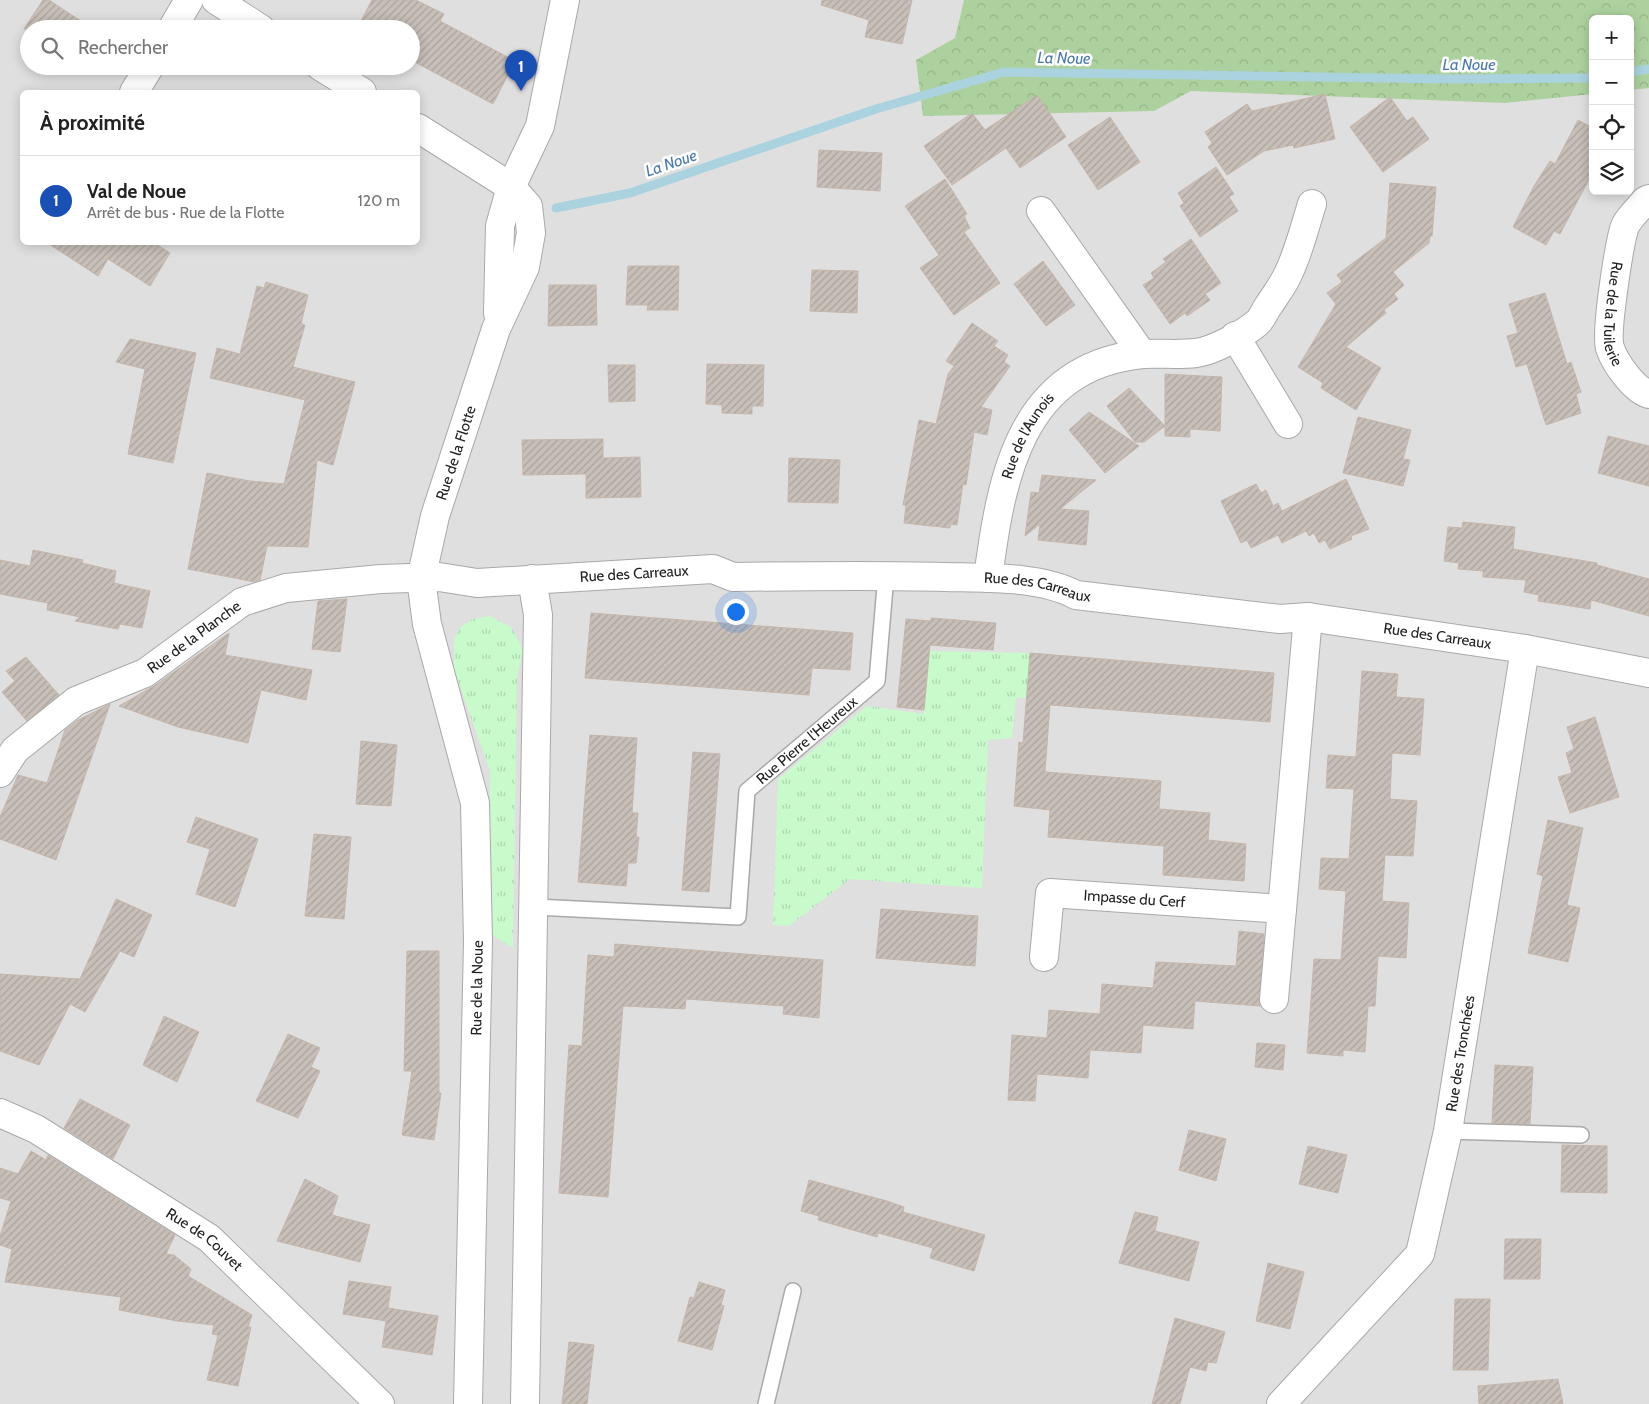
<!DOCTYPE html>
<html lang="fr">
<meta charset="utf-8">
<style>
body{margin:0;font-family:Cabin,sans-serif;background:#f2f2f2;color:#222}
.controls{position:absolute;right:15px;top:15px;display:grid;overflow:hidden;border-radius:8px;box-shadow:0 2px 12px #0003}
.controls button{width:45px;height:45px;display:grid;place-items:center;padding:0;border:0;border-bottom:1px solid #e0e0e0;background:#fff;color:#222;font:25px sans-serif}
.you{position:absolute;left:735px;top:611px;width:18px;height:18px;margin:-12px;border:4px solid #fff;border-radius:50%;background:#1a73e8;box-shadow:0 0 0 8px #1a73e833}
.badge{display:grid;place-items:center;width:32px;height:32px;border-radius:50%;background:#d40000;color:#fff;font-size:16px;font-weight:700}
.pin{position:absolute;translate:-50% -41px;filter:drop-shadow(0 1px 2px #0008)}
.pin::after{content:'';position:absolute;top:26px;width:18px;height:15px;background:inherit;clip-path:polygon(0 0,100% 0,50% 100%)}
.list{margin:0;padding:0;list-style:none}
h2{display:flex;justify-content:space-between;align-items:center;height:65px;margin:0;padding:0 20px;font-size:21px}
h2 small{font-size:16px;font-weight:400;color:#767676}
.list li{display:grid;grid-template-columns:32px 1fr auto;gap:15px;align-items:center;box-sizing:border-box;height:90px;padding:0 20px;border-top:1px solid #e0e0e0}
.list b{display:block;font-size:19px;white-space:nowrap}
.list p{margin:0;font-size:16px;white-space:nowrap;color:#767676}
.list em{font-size:16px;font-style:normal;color:#767676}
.icon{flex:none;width:28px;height:28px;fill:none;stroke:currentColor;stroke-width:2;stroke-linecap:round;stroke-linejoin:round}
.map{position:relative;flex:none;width:1649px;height:1404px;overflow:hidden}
.search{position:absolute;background:#fff;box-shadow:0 2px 12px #0003;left:20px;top:20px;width:400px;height:55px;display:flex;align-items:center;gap:12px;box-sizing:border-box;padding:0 18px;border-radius:28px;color:#767676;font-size:19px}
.panel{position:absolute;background:#fff;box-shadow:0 2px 12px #0003;left:20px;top:90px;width:400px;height:155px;border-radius:8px}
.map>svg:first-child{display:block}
.residential{fill:#e0dfdf;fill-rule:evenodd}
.forest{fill:url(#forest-crowns)}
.park{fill:url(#park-tufts)}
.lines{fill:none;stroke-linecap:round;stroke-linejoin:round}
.stream{stroke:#aad3df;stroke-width:9}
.building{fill:url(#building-hatch);stroke:#c4b6ab}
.lane-casing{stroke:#a9a9a9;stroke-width:18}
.street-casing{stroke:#a9a9a9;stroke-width:30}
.lane{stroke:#fff;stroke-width:15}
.street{stroke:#fff;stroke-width:28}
.labels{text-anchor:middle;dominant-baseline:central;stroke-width:5;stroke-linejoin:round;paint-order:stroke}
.street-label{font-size:15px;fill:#222;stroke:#fff}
.water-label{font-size:16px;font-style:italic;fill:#4a7aab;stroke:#fff}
</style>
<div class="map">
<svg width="1649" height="1404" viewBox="0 0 1649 1404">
<defs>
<pattern id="forest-crowns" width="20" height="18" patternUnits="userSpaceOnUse" patternTransform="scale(1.25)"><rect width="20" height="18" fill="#add19e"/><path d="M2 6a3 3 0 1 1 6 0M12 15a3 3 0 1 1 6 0" fill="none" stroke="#95b388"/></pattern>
<pattern id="park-tufts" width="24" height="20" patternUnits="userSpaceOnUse" patternTransform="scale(1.25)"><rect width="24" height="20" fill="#c8facc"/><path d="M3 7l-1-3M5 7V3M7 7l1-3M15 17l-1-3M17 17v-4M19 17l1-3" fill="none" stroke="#acd6af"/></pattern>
<pattern id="building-hatch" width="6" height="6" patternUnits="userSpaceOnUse" patternTransform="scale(1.25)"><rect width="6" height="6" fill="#c7bfb8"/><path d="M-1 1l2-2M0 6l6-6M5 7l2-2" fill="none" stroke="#aba49e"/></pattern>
</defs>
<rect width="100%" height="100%" fill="#f2efe9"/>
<path class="residential" d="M 0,0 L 1649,0 L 1649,1404 L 0,1404 ZM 1593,19 L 1630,19 L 1630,191 L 1593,191 ZM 29,29 L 411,29 L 411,66 L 29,66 ZM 22,92 L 418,92 L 418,242 L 22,242 Z"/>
<polygon class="forest" points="964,0 1649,0 1649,88 1630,90 1630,19 1593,19 1593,94 1505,103 1191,91 1154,111 923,116 916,60 955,38"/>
<g class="park">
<polygon points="490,616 511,627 523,649 517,678 513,948 489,933 490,771 454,669 454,639 461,627 473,619"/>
<polygon points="929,651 1030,653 1027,698 1016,698 1012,738 988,740 982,888 850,879 789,926 773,925 778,779 867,706 924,714"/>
</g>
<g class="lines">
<g class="stream">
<polyline points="1630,72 1649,69"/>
<polyline points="556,208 630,193 876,109 1004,72 1450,79 1593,78"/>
</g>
</g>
<g class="building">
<polygon points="43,0 49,0 93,29 24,29"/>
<polygon points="372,0 416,0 444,14 440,21 515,61 493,104 411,60 411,29 376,29 361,21"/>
<polygon points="822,0 912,0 902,44 865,37 869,20 821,5"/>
<polygon points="1325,94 1335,139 1294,148 1293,145 1264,151 1227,175 1208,147 1212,143 1205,132 1247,104 1252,111"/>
<polygon points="1037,95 1066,137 1020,168 1006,148 952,185 924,146 972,113 985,130"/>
<polygon points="1390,97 1407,121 1413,117 1429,139 1383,172 1350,127"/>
<polygon points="1110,117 1140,162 1098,190 1068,145"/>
<polygon points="1578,120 1593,128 1593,172 1560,234 1554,231 1546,245 1513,227 1534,186 1550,161 1555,164"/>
<polygon points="819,150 882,153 880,191 817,187"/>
<polygon points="1216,167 1234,194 1229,197 1238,211 1200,237 1180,206 1184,203 1178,193"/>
<polygon points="945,179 967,214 964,216 970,228 964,232 1000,283 954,315 920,268 939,255 905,206"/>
<polygon points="1390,183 1436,187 1432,236 1430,236 1429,243 1393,272 1404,285 1394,294 1398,299 1384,310 1386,313 1346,347 1381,368 1356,410 1321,388 1323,383 1298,367 1336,304 1327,293 1342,282 1337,275 1386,238"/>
<polygon points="1191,239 1221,283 1205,294 1210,300 1187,316 1185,313 1170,324 1143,285 1154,278 1151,273 1166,262 1163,259"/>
<polygon points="46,242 153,242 170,253 150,286 108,259 98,276"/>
<polygon points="1043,261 1075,305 1046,326 1014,284"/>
<polygon points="628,266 679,266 678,310 647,310 648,305 626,305"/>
<polygon points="812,270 858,271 857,313 810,311"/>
<polygon points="266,282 308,295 301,324 305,325 293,367 355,382 333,465 317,460 308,547 267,546 260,580 255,582 188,569 207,473 250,481 284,484 305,400 210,378 217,348 240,354 257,286 264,288"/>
<polygon points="549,285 596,285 597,325 548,326"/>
<polygon points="1545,293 1567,364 1571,362 1581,392 1576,394 1581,413 1546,425 1527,364 1516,367 1507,336 1518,333 1509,304"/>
<polygon points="972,323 998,341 994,346 1008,355 1004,362 1010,366 981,407 992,410 987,435 974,432 966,485 963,484 957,525 951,524 950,528 904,523 906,505 903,505 919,420 936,424 948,374 954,366 946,361"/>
<polygon points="130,339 196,353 173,463 128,454 145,369 116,362"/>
<polygon points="707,364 764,365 763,406 752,406 752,414 722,413 722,405 706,404"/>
<polygon points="608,365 635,365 635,401 609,402"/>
<polygon points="1165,374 1222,377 1220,431 1190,429 1190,437 1165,436"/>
<polygon points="1129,388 1165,426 1144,442 1135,442 1107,406"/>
<polygon points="1089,412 1139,446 1105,473 1069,430"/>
<polygon points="1358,417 1411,430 1403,459 1410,460 1403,486 1343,473"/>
<polygon points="1608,436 1649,446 1649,486 1598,473"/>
<polygon points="603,439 603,458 640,457 641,497 586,498 586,474 523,475 522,440"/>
<polygon points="789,458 840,460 838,503 788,502"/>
<polygon points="1042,475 1096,480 1060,509 1089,511 1086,545 1038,540 1040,524 1025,536 1031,492 1039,493"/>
<polygon points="1346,479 1369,529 1351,536 1352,539 1330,549 1325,540 1319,543 1314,533 1309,536 1306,531 1282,543 1278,535 1251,548 1247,540 1241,543 1221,501 1256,484 1261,493 1266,490 1273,506 1278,503 1282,511"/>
<polygon points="1463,522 1515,527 1513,549 1597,563 1597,565 1649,579 1649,616 1591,600 1590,609 1538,601 1539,595 1524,592 1526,580 1483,577 1483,571 1458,569 1459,563 1444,561 1448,527 1462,528"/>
<polygon points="33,550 83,560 82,563 116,571 114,583 150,591 142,628 120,624 118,629 75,621 80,617 47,610 48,603 0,594 0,560 30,566"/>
<polygon points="347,599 340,652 312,649 318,601"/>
<polygon points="591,613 853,633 850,670 812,668 809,695 585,678"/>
<polygon points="931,618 996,623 993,650 930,645 924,710 897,707 906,619 931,621"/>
<polygon points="229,633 225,655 312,670 306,700 261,690 248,743 178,727 119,706 154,686"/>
<polygon points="1030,653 1274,673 1270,722 1050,705 1045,772 1161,781 1159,809 1210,813 1208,840 1246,844 1244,881 1163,875 1164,846 1048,837 1050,810 1014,806 1019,742 1023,743"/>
<polygon points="26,657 59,695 27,721 2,692 15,681 6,671"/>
<polygon points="1362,671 1398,674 1396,697 1424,699 1420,755 1392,753 1390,799 1417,801 1413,856 1385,855 1382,901 1409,903 1406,958 1378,956 1375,1006 1368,1006 1365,1052 1343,1050 1343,1056 1307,1053 1314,959 1341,960 1346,891 1319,889 1321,858 1349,859 1354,789 1326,788 1328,755 1356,757"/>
<polygon points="110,704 56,860 0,839 0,817 18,775 47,783 65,730 78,720"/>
<polygon points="1595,717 1619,797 1570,813 1558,777 1572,773 1566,753 1574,749 1567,727"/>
<polygon points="590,735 637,738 632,813 638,813 636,837 639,837 636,863 628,863 626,886 578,882"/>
<polygon points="361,741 397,745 391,806 356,804"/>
<polygon points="693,752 720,754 709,892 682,890"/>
<polygon points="196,817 258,839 235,907 196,894 210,849 187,842"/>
<polygon points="1548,820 1583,828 1567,905 1580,908 1568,962 1528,953 1543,876 1537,874"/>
<polygon points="314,834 351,837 344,919 305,916"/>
<polygon points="116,899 152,915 134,957 120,951 85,1012 70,1004 39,1065 0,1051 0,974 80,979"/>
<polygon points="881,909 978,916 975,966 876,958"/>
<polygon points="1239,931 1264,934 1260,1006 1195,1001 1193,1029 1143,1025 1141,1053 1090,1050 1088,1078 1037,1074 1035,1101 1008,1100 1012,1035 1047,1038 1049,1010 1100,1014 1102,984 1153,988 1156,962 1236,966"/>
<polygon points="615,944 823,960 819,1018 783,1014 784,1006 686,999 685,1009 623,1006 608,1197 559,1193 569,1045 582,1046 588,955 614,957"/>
<polygon points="407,951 439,951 439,1093 441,1093 434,1140 402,1135 412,1071 404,1071"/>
<polygon points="164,1016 199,1032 177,1082 143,1065"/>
<polygon points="288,1034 320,1048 311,1067 320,1071 298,1118 256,1101"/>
<polygon points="1257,1043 1285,1045 1283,1070 1255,1067"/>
<polygon points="1495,1065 1533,1067 1530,1124 1492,1123"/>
<polygon points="80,1099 130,1125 113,1159 64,1128"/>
<polygon points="1189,1130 1226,1139 1216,1181 1179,1170"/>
<polygon points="1562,1145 1607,1146 1607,1193 1561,1192"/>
<polygon points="1308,1146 1347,1155 1338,1193 1299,1184"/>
<polygon points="31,1151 46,1160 48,1155 175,1235 166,1254 174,1255 191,1269 188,1276 252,1315 248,1327 251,1327 238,1386 207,1380 218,1335 212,1334 214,1325 177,1321 119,1310 121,1297 5,1282 12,1249 0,1245 0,1236 11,1201 0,1198 0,1168 18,1174"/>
<polygon points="305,1179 338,1196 332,1215 370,1225 360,1262 277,1241"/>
<polygon points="809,1180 887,1201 904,1207 903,1212 985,1235 974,1271 930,1258 933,1248 878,1233 877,1237 856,1231 818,1220 819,1216 801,1211"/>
<polygon points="1135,1212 1158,1217 1155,1231 1199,1242 1189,1281 1119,1263"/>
<polygon points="1505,1239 1541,1239 1540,1279 1504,1279"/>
<polygon points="1268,1263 1304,1272 1290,1329 1256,1321"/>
<polygon points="349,1281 391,1287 388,1308 438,1316 432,1355 382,1347 386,1321 343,1314"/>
<polygon points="699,1282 725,1290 721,1305 724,1306 712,1350 678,1341 690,1297 694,1298"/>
<polygon points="1455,1299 1490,1299 1488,1370 1453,1370"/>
<polygon points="1175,1318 1225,1332 1216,1363 1208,1362 1206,1371 1190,1367 1180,1404 1152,1404"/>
<polygon points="569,1342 594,1345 587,1404 562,1404"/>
<polygon points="1558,1379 1563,1404 1479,1404 1478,1386"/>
</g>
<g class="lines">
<g class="lane-casing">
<g id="lane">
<path id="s1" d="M 535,907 L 738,917 L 747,791 L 877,681 L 886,575"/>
<polyline points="1448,1131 1581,1135"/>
<polyline points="766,1404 793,1291"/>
</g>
</g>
<g class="street-casing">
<g id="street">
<polyline points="216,0 261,29"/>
<polyline points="172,29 189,0"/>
<polyline points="320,66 362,92"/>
<polyline points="134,92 150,66"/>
<polyline points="418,128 511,187 528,206 531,233 525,267 496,329 435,516 421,579 427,624 475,803 478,941 468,1404"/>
<path id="s2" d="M 1649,199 L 1645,201 C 1639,209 1627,219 1624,229 C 1619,247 1605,333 1610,348 C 1615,363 1634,390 1649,394"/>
<polyline points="1041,211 1142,354"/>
<polyline points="498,313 500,226 511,187 540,126 565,0"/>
<polyline points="1235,336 1288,424"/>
<path id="s3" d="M 988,578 C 1001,478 1020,366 1143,354 C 1160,353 1178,355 1196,353 C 1213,351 1244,334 1257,323 C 1262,319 1265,310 1269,305 C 1276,294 1284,284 1289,272 C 1299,251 1305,226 1312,204"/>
<path id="s4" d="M 0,773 L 15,750 L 76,701 L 145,673 L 242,602 L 286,588 L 381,579 L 439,577 L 477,583 L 713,569 L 733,577 C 804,576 875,575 945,577 C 986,578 1040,576 1076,595 L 1280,619 L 1308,617 L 1525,649 L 1649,673"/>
<path id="s5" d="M 1044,957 L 1050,893 L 1282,909"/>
<polyline points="1274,999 1308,617"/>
<path id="s6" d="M 0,1113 L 36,1129 L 209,1238 L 380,1404"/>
<polyline points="525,1404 538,615 532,579"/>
<path id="s7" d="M 1281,1404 L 1420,1254 L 1448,1131 L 1525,649"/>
</g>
</g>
<use href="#lane" class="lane"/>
<use href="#street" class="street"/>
</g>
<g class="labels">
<g class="street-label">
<text stroke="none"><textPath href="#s2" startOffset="126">Rue de la Tuilerie</textPath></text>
<text stroke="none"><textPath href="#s3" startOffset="149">Rue de l'Aunois</textPath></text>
<text transform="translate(456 453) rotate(-72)">Rue de la Flotte</text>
<text stroke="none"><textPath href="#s4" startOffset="696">Rue des Carreaux</textPath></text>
<text stroke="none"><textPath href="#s4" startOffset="1102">Rue des Carreaux</textPath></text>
<text stroke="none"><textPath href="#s4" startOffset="1506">Rue des Carreaux</textPath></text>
<text stroke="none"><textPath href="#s4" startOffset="241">Rue de la Planche</textPath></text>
<text stroke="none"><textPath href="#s1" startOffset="408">Rue Pierre l'Heureux</textPath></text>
<text stroke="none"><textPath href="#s5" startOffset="149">Impasse du Cerf</textPath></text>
<text transform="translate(477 988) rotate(-89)">Rue de la Noue</text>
<text stroke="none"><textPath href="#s7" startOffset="409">Rue des Tronchées</textPath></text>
<text stroke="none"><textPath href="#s6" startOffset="241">Rue de Couvet</textPath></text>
</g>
<g class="water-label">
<text transform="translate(1064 58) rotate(1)">La Noue</text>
<text x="1469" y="64">La Noue</text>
<text transform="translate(671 163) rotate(-19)">La Noue</text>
</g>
</g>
</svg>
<div class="controls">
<button>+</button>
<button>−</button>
<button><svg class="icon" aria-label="locate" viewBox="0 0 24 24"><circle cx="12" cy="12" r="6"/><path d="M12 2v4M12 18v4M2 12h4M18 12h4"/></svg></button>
<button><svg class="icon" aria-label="layers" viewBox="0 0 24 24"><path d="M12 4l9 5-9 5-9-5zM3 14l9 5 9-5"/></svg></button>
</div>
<div class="you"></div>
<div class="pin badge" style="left:521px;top:91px;background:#1a4fb4">1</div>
<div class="search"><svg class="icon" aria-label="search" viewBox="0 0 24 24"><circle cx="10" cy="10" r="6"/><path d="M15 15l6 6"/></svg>Rechercher</div>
<section class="panel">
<h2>À proximité<small></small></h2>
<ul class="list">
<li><span class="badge" style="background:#1a4fb4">1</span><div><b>Val de Noue</b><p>Arrêt de bus · Rue de la Flotte</p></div><em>120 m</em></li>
</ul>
</section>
</div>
